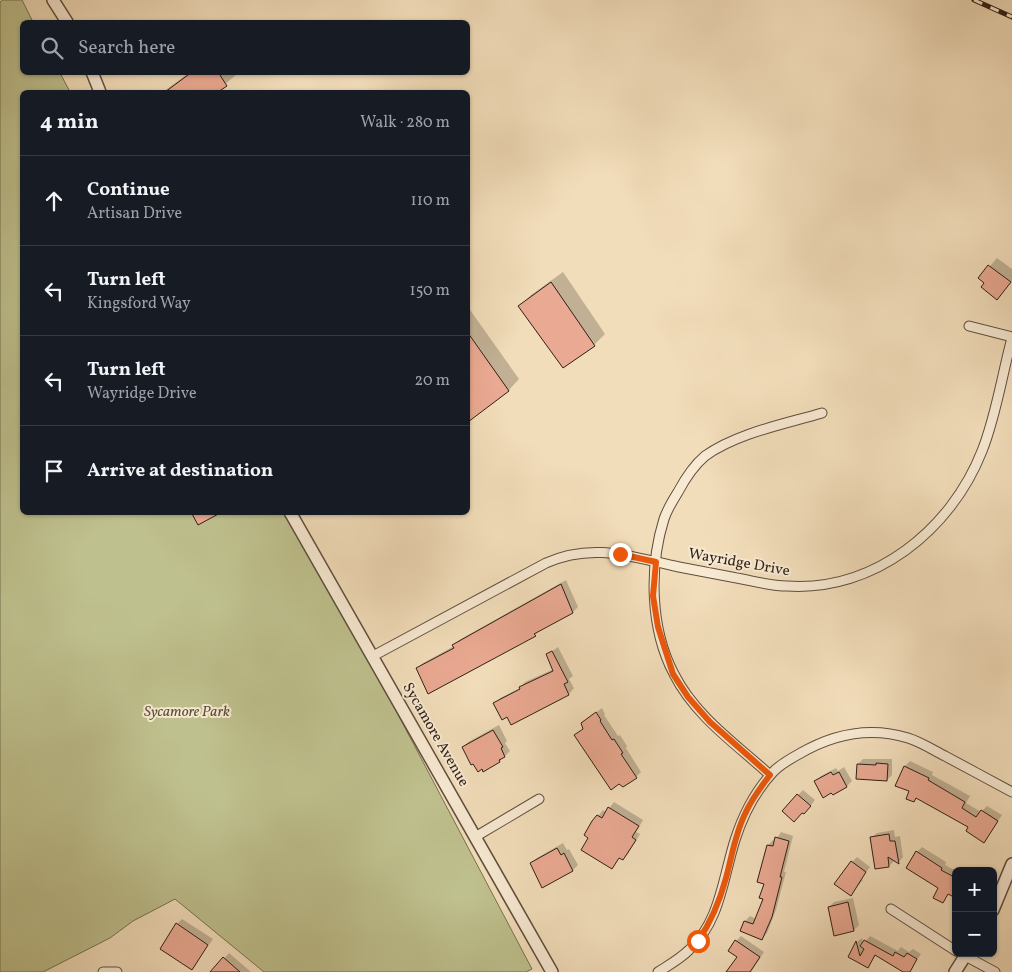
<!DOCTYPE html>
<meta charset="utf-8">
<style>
body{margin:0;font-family:Vollkorn,serif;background:#20242c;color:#f1f3f6}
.controls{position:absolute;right:15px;bottom:15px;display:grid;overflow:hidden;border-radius:8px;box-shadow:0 1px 4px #0004}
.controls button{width:45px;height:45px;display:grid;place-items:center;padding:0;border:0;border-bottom:1px solid #363941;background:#171b24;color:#f1f3f6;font:25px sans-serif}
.stop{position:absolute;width:15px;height:15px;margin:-11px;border:4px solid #ea580c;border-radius:50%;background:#fff}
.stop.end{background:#ea580c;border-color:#fff;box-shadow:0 1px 5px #0008}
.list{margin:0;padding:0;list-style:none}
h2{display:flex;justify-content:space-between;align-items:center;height:65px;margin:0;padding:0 20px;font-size:21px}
h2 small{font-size:16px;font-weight:400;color:#9ea1a6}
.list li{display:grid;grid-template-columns:32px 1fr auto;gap:15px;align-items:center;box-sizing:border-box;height:90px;padding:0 20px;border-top:1px solid #363941}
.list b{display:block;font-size:19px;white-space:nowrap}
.list p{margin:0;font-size:16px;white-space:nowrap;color:#9ea1a6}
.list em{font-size:16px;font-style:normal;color:#9ea1a6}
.icon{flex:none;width:28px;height:28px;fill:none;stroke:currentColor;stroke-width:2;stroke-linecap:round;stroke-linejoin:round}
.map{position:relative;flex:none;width:1012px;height:972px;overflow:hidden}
.search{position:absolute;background:#171b24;box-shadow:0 1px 4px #0004;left:20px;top:20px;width:450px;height:55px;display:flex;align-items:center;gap:12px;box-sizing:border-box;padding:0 18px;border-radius:8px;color:#9ea1a6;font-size:19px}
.panel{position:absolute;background:#171b24;box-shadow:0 1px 4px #0004;left:20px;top:90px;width:450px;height:425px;border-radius:8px}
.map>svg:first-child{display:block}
.green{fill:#bec08d;stroke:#777051}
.shadow{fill:#0003}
.building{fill:#eaa992;stroke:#301f15}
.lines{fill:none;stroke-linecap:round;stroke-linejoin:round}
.minor-casing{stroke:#604e3e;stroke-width:11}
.tertiary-casing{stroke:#604e3e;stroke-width:14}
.minor{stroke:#f7e9d2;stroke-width:9}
.tertiary{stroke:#f7e9d2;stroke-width:11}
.rail-casing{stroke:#301f15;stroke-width:5}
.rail{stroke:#f7e9d2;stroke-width:3;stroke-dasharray:9;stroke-linecap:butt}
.route{stroke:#ea580c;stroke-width:6}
.labels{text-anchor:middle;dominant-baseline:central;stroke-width:4;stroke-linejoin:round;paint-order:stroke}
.street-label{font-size:15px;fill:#301f15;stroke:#f7e9d2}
.park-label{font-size:15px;font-style:italic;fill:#5b4f39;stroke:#f7e9d2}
</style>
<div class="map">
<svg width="1012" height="972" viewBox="0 0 1012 972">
<rect width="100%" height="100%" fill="#f2ddba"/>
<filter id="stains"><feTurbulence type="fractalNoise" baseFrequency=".004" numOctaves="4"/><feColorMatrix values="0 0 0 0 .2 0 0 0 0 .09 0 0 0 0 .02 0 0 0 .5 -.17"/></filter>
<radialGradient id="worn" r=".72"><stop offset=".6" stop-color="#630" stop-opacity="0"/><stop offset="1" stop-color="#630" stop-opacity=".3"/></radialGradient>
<polygon class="green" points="3,0 22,0 33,22 22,22 22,72 60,73 70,92 22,92 22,512 292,513 532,969 526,972 264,972 175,899 133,921 110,938 43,972 0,972 0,2"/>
<g class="shadow">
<polygon points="190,72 237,72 237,74 216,92 163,92"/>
<polygon points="997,258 1012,269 1012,281 997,298 986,283 980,278"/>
<polygon points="563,272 605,334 594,345 520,306 531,295"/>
<polygon points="468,307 519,379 509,390 468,420"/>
<polygon points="566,580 578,607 573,612 540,629 535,635 417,668 423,663 454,646 459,640"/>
<polygon points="558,647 573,676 569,679 574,688 569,694 512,723 508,716 495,704 500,698 520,688 525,682 554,669 548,654"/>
<polygon points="602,708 605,714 604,715 618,736 620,735 627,746 626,748 641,772 636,777 576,735 584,728 582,723"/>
<polygon points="499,725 507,741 505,743 510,751 500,761 484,770 463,747 468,742"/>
<polygon points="863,759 892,759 892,775 887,780 858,764"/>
<polygon points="910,761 933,772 932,775 970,796 966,803 981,812 987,806 1002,815 984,841 970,827 918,797 914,801 911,791 897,785 905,766"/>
<polygon points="844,767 852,781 847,786 833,793 815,782 821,776 836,768 838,771"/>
<polygon points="803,790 815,800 809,808 798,795"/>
<polygon points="614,802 643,820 636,832 640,834 628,854 623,859 620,857 612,868 590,837 593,822 603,810 606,812"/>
<polygon points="894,830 895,837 900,836 903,857 899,862 895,860 889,866 871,838 877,833"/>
<polygon points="781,832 793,836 784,872 786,872 776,910 767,933 762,939 745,921 750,916 756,919 764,898 768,845 773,840 775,841"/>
<polygon points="563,843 567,850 569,849 578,865 573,870 543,886 531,863 537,858"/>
<polygon points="922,847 946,862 945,865 956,871 956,896 949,893 942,901 940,887 917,852"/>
<polygon points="857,857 870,867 861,879 863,880 850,895 852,862"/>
<polygon points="853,898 859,925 854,930 829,907 834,902"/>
<polygon points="182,919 213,939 192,968 177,924"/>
<polygon points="741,936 764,952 751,972 728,972 738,956 736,941"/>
<polygon points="870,936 898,951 901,947 909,952 913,949 921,954 909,972 906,972 876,955 868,966 850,956 857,942 862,938 863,944"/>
<polygon points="229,953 251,972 212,972"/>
</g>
<g class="building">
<polygon points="192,72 218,72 227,86 218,92 165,92"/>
<polygon points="988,265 1011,282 997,300 981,287 984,283 978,278"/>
<polygon points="551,282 595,346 563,368 518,306"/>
<polygon points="468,333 509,391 468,422"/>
<polygon points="191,512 222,512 198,525"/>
<polygon points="561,584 573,613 534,634 536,636 428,694 416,668 454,648 452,645"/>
<polygon points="552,651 568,682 564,684 569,695 511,725 507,717 502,720 493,703 520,689 519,687 553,671 546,654"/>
<polygon points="596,712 601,720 600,721 612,740 614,739 623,753 621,754 637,778 623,787 619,784 611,790 574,735 583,729 581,723"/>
<polygon points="493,730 503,747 501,748 505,757 499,760 500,762 483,772 482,769 478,772 473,764 471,765 462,747"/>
<polygon points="876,763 888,764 887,781 856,779 857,764 876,765"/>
<polygon points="904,766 929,778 928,780 965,802 962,808 976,817 981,810 998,821 984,843 966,831 968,827 916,798 914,802 906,799 909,791 895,786"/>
<polygon points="831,772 833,775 839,772 847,787 833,795 831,793 823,798 814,781"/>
<polygon points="797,794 811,806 804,814 802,813 794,822 782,811"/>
<polygon points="608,807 639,826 632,837 636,840 623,860 619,858 612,869 581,850 588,838 584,835 592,821 597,815 602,818"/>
<polygon points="889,834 890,841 895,841 899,864 888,857 889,867 875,869 870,837"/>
<polygon points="775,837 789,841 780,877 782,877 772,917 762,940 740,931 744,921 753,924 763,899 759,898 764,884 757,882 767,845 773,846"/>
<polygon points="557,848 561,855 564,853 573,871 542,888 530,863"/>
<polygon points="916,851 942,868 941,870 956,878 956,898 948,894 943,903 933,898 938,888 906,868"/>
<polygon points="851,861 866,872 851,896 834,884"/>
<polygon points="848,902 854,931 834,936 828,907"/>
<polygon points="176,923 208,945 192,970 160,949"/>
<polygon points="735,940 760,957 750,972 726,972 737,957 728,951"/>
<polygon points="864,940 893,956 895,952 904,957 907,953 917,959 910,972 903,972 875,955 868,968 848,957 856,941 860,956 864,949 860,946"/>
<polygon points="223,957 240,972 210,972"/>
</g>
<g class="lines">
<g class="minor-casing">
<g id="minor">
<polyline points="969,326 1012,337"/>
<path d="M 373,656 L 546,563 C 593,542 631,557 679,567 C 700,571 721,575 742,579 C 757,582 772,586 787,586 C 874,592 951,530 982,451 C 996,416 1002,375 1012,338"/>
<path d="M 770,775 C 736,744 695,716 674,674 C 650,629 649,567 664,519 C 667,510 673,500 678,492 C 685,479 693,466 705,456 C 737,433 785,424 822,413"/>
<polyline points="475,837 539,799"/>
<polyline points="891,909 956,951"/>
<polyline points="960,953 995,972"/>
<polyline points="103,972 117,972"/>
<path d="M 658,972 C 669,965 680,959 689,950 C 720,922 723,878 735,840 C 743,815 755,791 774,771 C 781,764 790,759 799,754 C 833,734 869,726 908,738 C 921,742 933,750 945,756 C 967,768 990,780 1012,792"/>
</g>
</g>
<g class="tertiary-casing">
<g id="tertiary">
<polyline points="53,0 67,22"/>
<polyline points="92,72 100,92"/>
<polyline points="290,512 552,972"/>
<polyline points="993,910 1012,864"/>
<polyline points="955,972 967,953"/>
</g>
</g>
<use href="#minor" class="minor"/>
<use href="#tertiary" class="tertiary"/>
<g class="rail-casing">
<polyline id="rail" points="974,0 1012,17"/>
</g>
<use href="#rail" class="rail"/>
</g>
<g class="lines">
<path class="route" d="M 620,554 L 656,562 L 653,596 L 658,627 L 673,674 L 688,697 L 710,722 L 770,775 C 760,788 751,800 745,814 C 735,834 732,856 726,878 C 720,900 711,922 698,941"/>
</g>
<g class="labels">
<g class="street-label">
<text transform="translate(739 563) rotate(10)">Wayridge Drive</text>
<text transform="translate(435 735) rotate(60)">Sycamore Avenue</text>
</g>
<g class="park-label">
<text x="187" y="712">Sycamore Park</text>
</g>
</g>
<rect width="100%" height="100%" filter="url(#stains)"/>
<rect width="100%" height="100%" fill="url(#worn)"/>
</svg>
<div class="controls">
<button>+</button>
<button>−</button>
</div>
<div class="stop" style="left:698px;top:941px"></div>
<div class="stop end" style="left:620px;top:554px"></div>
<div class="search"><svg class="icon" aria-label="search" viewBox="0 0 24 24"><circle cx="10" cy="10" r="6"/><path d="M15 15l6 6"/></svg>Search here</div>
<section class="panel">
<h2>4 min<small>Walk · 280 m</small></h2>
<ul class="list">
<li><svg class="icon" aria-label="ahead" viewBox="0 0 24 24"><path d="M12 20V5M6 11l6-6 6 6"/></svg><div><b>Continue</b><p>Artisan Drive</p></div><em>110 m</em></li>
<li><svg class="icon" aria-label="left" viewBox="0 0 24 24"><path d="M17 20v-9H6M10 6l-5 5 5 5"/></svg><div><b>Turn left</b><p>Kingsford Way</p></div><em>150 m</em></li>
<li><svg class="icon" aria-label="left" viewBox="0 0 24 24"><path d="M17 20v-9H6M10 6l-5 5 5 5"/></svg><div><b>Turn left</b><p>Wayridge Drive</p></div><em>20 m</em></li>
<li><svg class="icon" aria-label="arrive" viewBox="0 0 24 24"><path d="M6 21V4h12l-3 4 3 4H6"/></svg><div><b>Arrive at destination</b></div></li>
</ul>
</section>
</div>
